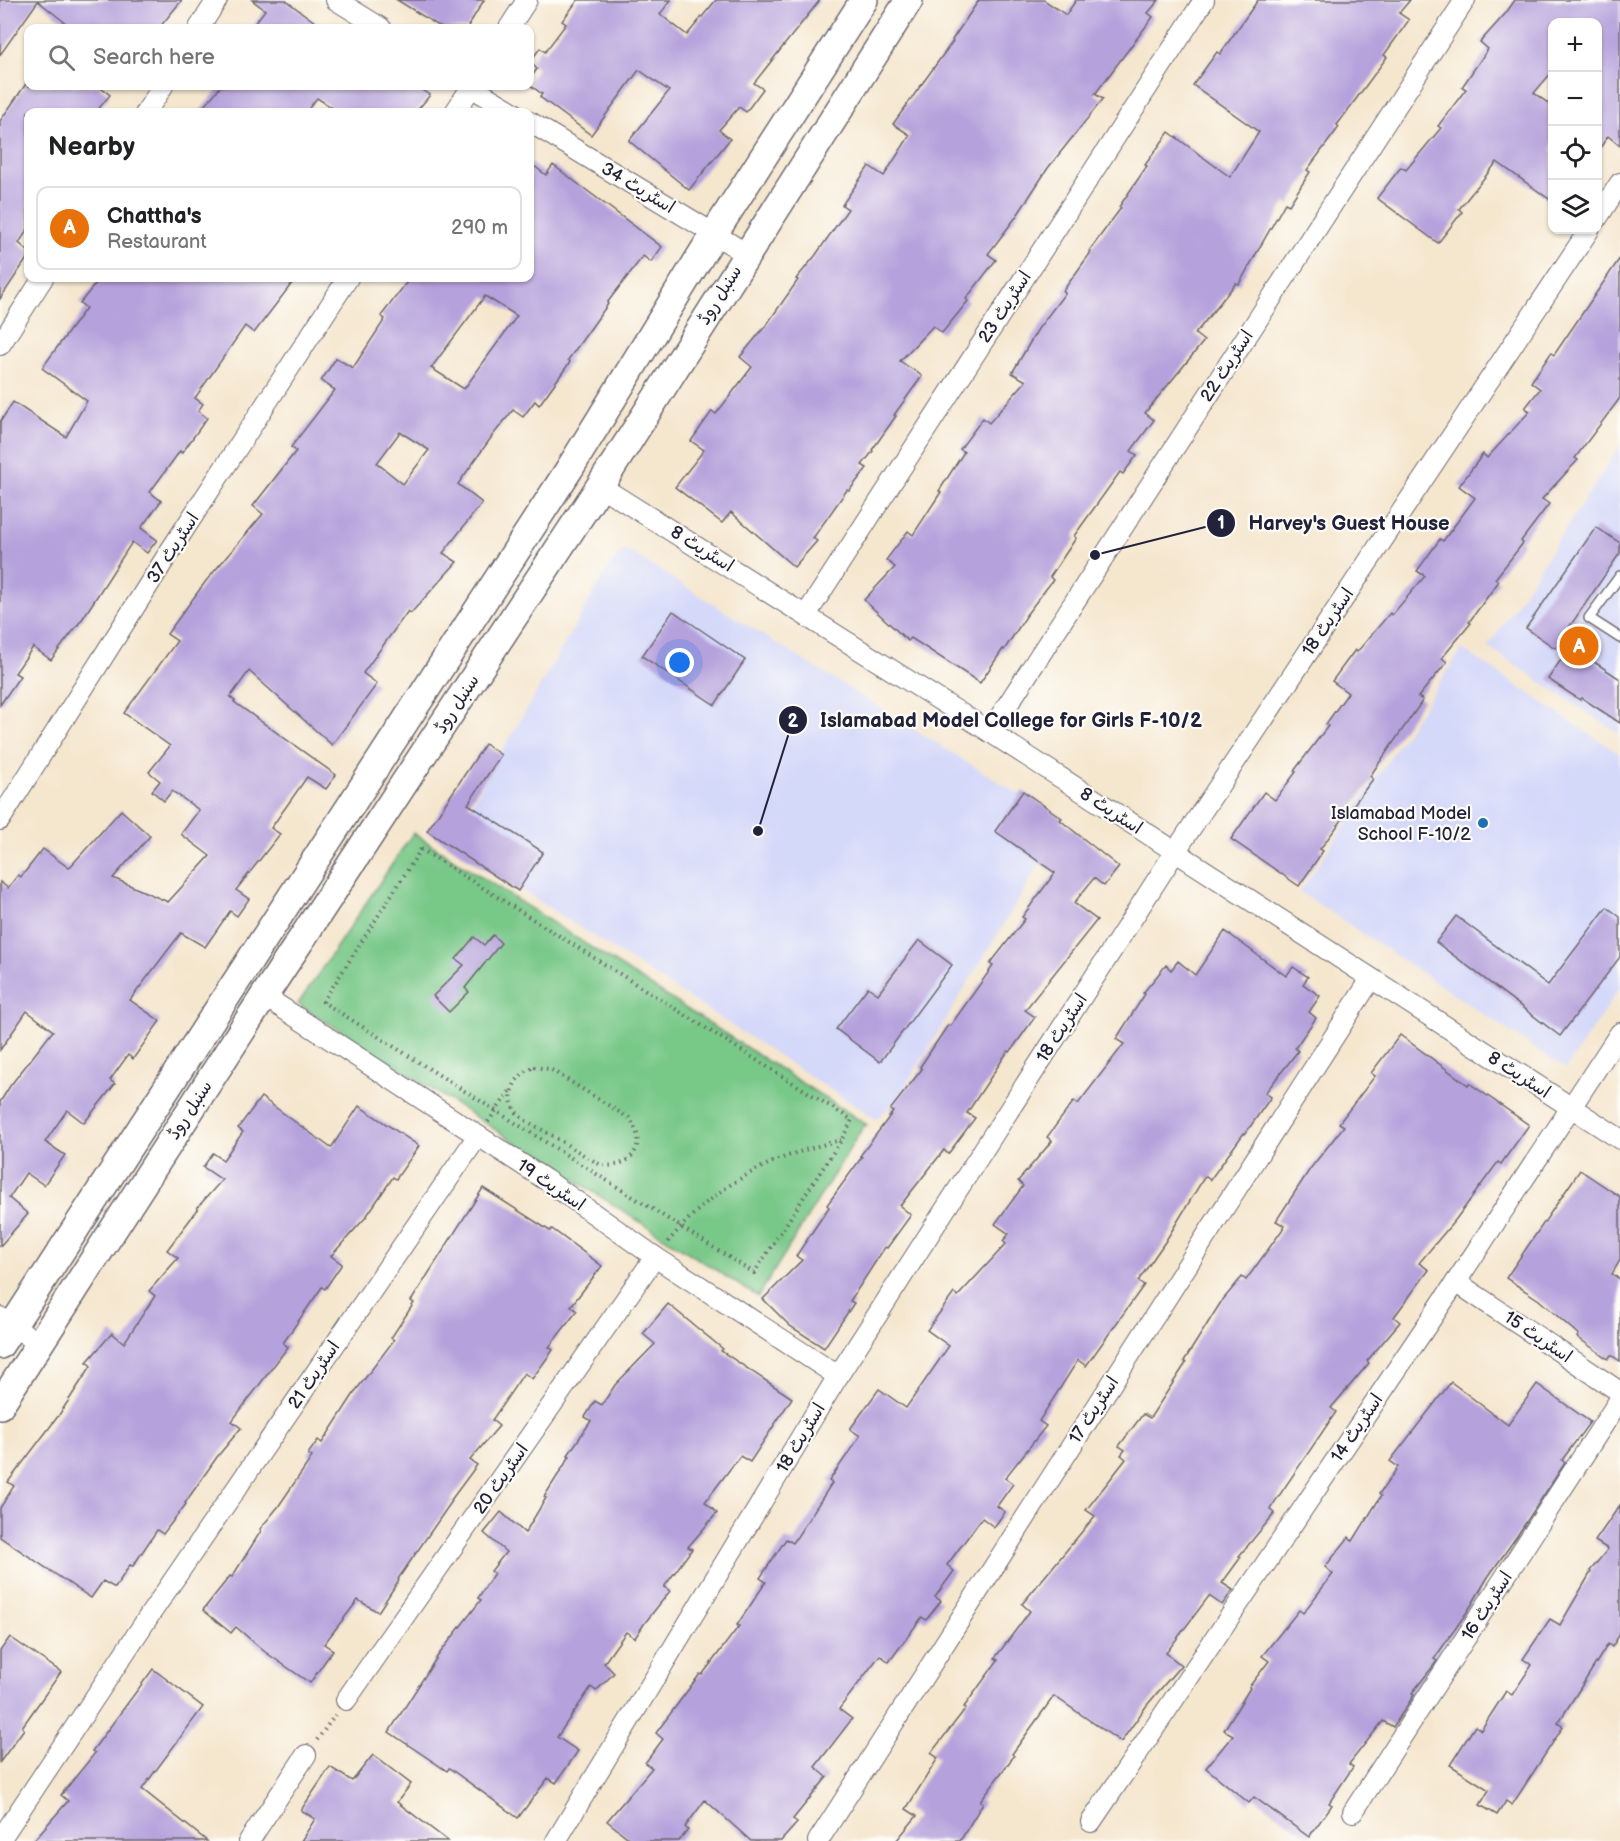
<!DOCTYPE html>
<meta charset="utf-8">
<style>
body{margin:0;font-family:"Balsamiq Sans","Playpen Sans Arabic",sans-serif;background:#f6f6f6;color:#202124}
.controls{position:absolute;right:18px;top:18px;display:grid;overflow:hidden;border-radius:12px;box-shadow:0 2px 4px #0004}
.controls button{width:54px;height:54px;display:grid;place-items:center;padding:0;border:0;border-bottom:2px solid #e0e0e0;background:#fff;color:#202124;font:30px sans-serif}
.you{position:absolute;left:680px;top:663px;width:21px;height:21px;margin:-15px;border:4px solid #fff;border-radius:50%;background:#1a73e8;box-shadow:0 0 0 9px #1a73e833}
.badge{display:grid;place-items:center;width:39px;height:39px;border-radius:50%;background:#ea580c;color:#fff;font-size:20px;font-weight:700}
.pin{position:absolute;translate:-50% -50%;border:3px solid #fff;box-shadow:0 2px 6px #0006}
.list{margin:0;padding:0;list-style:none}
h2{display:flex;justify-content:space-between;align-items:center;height:78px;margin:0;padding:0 24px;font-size:26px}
h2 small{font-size:20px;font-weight:400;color:#757577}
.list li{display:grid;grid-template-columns:39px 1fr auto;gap:18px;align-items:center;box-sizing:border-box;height:84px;margin:0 12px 12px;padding:0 12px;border:2px solid #e0e0e0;border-radius:12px}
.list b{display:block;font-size:22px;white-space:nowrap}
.list p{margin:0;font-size:20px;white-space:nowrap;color:#757577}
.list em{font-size:20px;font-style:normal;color:#757577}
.icon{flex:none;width:33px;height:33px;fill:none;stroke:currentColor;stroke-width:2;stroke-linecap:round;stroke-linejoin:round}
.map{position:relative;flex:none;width:1620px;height:1841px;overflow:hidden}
.search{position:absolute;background:#fff;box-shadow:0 2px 4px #0004;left:24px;top:24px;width:510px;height:66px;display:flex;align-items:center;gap:15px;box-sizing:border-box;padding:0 21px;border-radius:12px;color:#757577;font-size:22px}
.panel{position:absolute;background:#fff;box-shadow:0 2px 4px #0004;left:24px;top:108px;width:510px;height:174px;border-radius:12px}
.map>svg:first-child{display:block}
.built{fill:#d4d8f9}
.green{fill:#78c888;stroke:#4d7562;stroke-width:1.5}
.building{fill:#b5a1dc;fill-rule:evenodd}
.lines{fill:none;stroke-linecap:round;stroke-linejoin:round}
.lane-casing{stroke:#6c676e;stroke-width:12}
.street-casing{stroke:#6c676e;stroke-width:22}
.secondary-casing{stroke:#6c676e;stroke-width:30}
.path{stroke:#6c676e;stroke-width:4;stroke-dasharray:1.5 4.5;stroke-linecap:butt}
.lane{stroke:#fff;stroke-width:9}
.street{stroke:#fff;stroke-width:20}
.secondary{stroke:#fff;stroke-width:27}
.poi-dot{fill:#1f6fb2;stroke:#fdfcf7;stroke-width:2}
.labels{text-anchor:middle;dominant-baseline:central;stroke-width:4.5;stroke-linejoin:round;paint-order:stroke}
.street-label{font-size:18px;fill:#22223b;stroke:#fdfcf7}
.poi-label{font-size:18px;fill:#22223b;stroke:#fdfcf7;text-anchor:end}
.leader{fill:none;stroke:#22223b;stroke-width:2}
.callout-dot{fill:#22223b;stroke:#fdfcf7;stroke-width:2}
.mark-label{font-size:18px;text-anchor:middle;font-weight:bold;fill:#fff}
.callout-label{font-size:20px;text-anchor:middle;font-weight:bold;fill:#22223b;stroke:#fdfcf7;stroke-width:4.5;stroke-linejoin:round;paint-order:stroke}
</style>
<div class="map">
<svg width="1620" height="1841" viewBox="0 0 1620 1841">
<rect width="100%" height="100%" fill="#fdfcf7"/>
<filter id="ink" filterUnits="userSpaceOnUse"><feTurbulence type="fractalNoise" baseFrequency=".0167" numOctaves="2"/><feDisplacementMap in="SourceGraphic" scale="12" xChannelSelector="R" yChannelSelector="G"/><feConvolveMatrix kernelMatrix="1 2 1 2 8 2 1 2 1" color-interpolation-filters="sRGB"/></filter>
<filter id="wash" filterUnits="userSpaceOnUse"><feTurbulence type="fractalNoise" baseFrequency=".008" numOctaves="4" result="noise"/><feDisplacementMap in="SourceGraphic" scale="24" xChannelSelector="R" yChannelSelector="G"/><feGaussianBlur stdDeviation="1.35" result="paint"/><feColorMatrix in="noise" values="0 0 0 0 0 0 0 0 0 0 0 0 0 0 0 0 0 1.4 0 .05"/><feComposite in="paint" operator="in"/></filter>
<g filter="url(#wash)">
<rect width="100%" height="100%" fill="#f5e6ce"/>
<g class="built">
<polygon points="1620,446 1620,734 1488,647"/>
<polygon points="625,549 1065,823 897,1100 876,1119 449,843 611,563"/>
<polygon points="1462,649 1620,754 1620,988 1566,1069 1300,892"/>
</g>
<polygon class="green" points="413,833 867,1125 863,1127 758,1297 298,1004"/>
<g id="blocks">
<g class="building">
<polygon points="0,0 182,0 159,28 72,28 38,1 0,55"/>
<polygon points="252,0 285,0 323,28 251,28 265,10"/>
<polygon points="397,0 484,0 467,28 442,28"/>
<polygon points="578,0 671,0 660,14 687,35 716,0 820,0 754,83 763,89 746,112 739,107 719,130 730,139 689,190 629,141 669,91 639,70 591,135 540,97 542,94 530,85 530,79 537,69 530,62 540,48 545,52 566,24 562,21"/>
<polygon points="979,0 1044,0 1066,15 1076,0 1159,0 1148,13 1153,17 1095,94 1103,99 1048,168 1016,217 988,254 996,260 966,299 968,301 942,333 933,326 900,361 922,376 894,415 896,416 872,450 873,451 862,465 867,468 849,491 847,490 813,538 817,541 794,567 731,512 722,523 675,487 704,450 691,441 712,411 716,414 752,367 740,357 767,324 798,280 796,279 815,256 848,209 842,205 869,166 884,176 910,135 893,124 953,41 952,40"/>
<polygon points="1258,0 1410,0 1399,13 1409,20 1384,55 1387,57 1337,125 1339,127 1307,170 1310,172 1289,205 1285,203 1239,284 1236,283 1195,334 1204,341 1145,413 1154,420 1131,451 1137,455 1123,474 1120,472 1074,536 1076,538 1050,577 1053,580 1026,615 1027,615 1004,650 1003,649 980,683 911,638 908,641 864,600 895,567 886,560 908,531 913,535 941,492 939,491 964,452 960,449 983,418 989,423 1026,381 1012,373 1038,329 1065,293 1063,291 1091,252 1089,251 1121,208 1119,207 1147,166 1145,165 1169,132 1230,177 1259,132 1193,85 1217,52 1220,54"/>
<polygon points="1515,0 1620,0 1620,146 1608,136 1598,151 1598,22 1552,22 1552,72 1534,93 1552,106 1552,201 1497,162 1459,209 1462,212 1438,243 1377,198 1401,167 1406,170 1441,128 1438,126 1466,89 1462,87 1488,49 1480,42 1506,13"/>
<polygon points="28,81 28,86 98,86 110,95 96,112 28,112 28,229 19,243 28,251 28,257 0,299 0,121"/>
<polygon points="221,86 416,86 430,95 416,112 339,112 317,98 306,112 199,112"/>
<path d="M 530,163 L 546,175 L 553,165 L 662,247 L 651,262 L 643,256 L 607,303 L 608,304 L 568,360 L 570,362 L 539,405 L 535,401 L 523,417 L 513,410 L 493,435 L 458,484 L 482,503 L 443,553 L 457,562 L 411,613 L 408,611 L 363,673 L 377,684 L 332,745 L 249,671 L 230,697 L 235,701 L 234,702 L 336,775 L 326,789 L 307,777 L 271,828 L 280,834 L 236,890 L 249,899 L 237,916 L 230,911 L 205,947 L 181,933 L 130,1000 L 160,1021 L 133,1059 L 128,1055 L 110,1080 L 115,1084 L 84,1123 L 67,1110 L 45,1142 L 65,1155 L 44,1185 L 26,1173 L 9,1198 L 28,1214 L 0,1246 L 0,1102 L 10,1086 L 53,1031 L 27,1011 L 0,1050 L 0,882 L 8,888 L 18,875 L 21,877 L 43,849 L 69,868 L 121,810 L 150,836 L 113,878 L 168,902 L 210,856 L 181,834 L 199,810 L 172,791 L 164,801 L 152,791 L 160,781 L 149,772 L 170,746 L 124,713 L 177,641 L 167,634 L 206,581 L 263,514 L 253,506 L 296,451 L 291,447 L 335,390 L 321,381 L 336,358 L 353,368 L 385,319 L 381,316 L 410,278 L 530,278 ZM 485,296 L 517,316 L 464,389 L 431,368 ZM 400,432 L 429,450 L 403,484 L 377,463 Z"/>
<polygon points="1620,258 1620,398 1575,458 1578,460 1542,499 1549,504 1521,541 1523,543 1495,579 1499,581 1469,622 1471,623 1442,658 1447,662 1418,697 1423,700 1370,776 1373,779 1320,849 1323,851 1299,886 1231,839 1264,792 1275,800 1296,772 1294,771 1328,726 1326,724 1348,693 1332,681 1355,650 1357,652 1390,613 1392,615 1425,576 1417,571 1440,539 1443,541 1475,498 1459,486 1483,454 1487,458 1530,411 1525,408 1540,389 1531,382 1551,353 1554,355"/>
<polygon points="100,278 296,278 254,333 245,326 195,398 203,404 198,411 207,418 182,453 180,451 150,492 161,501 141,528 157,540 147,553 132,542 83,618 51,660 33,647 15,673 20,676 0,705 0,422 13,402 66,437 87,401 42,368 86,308 80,303"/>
<polygon points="1596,527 1620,543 1620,553 1555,648 1526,628"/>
<polygon points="673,611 745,660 715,705 642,656"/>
<polygon points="1570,646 1620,679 1620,723 1582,698 1580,700 1548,679"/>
<polygon points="485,744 501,755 468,804 543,852 518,891 427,831"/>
<polygon points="1023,791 1062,818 1060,820 1119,867 1104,886 1094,878 1074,903 1097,920 1025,1010 1035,1017 1010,1052 1008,1051 967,1113 975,1118 948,1154 944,1150 900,1206 911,1215 887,1248 885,1247 850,1301 854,1303 824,1348 790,1326 763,1299 802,1260 796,1256 829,1207 827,1205 862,1157 860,1156 893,1112 890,1110 922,1069 920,1067 948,1025 950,1026 993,966 990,964 1025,919 1022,917 1055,873 995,831"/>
<polygon points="1607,907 1620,917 1620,957 1560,1036 1436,942 1456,916 1548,985"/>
<polygon points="1225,931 1286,976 1293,967 1308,977 1303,984 1320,996 1309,1012 1316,1018 1295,1048 1298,1051 1265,1093 1271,1097 1245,1134 1244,1133 1210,1180 1205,1176 1165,1242 1138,1281 1144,1285 1086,1366 1078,1360 1039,1421 1046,1426 1005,1478 1013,1484 997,1506 1005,1512 994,1527 982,1518 947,1565 954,1571 935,1597 941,1601 926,1620 922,1617 889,1662 880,1655 839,1709 852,1719 815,1767 827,1777 793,1819 797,1823 781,1841 751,1841 705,1800 685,1827 688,1830 679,1841 632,1841 607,1821 652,1768 645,1763 663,1739 656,1733 700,1674 702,1675 739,1626 737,1625 766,1582 760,1578 786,1539 793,1543 832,1483 829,1481 860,1436 850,1429 879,1389 906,1408 949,1346 927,1330 954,1293 958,1296 1006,1244 1003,1241 1009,1234 995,1224 1023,1186 1018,1181 1052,1141 1047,1137 1074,1101 1078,1104 1124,1044 1116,1039 1145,994 1143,993 1166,965 1171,970 1178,961 1195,975"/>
<polygon points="493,935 501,943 465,988 469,992 449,1012 433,996 464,965 456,959 474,937 484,945"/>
<polygon points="919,940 952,965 880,1062 836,1029 868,987 878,994"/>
<polygon points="1400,1035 1468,1085 1469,1083 1529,1125 1501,1164 1498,1162 1456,1219 1419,1263 1429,1270 1394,1317 1400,1322 1367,1361 1369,1363 1331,1408 1336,1412 1270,1509 1275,1513 1239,1556 1241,1557 1222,1583 1233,1590 1222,1605 1209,1596 1166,1653 1181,1665 1147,1705 1121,1742 1054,1696 1012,1754 1014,1756 980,1801 983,1803 960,1841 896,1841 917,1816 906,1809 938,1758 931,1753 966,1708 964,1707 998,1660 995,1658 1030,1611 1022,1604 1095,1516 1086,1510 1126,1459 1121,1455 1125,1450 1119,1446 1143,1414 1150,1418 1186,1363 1184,1361 1221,1302 1242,1277 1246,1280 1285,1226 1276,1221 1310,1169 1344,1126 1339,1123 1375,1076 1371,1073"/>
<polygon points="261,1097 331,1148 359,1106 419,1146 396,1179 393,1177 366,1217 331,1256 342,1264 325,1289 322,1287 283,1343 288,1347 232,1421 241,1428 217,1457 185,1503 186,1504 163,1534 157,1530 133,1566 130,1565 115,1588 103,1581 91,1598 0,1537 0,1508 14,1486 8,1482 59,1415 91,1366 87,1362 112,1333 124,1343 155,1296 149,1291 178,1258 167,1250 198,1209 197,1208 222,1180 203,1167 213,1153 223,1160 243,1132 238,1128"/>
<polygon points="1580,1170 1620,1197 1620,1260 1612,1274 1620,1279 1620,1361 1611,1355 1608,1359 1577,1337 1579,1335 1539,1300 1506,1278"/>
<polygon points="483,1188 550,1231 552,1229 602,1266 571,1306 577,1311 549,1347 553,1350 532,1379 524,1373 492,1420 499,1426 470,1460 477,1465 451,1500 452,1501 398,1579 399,1580 378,1612 358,1600 324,1644 333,1650 310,1683 265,1652 236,1627 231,1633 203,1610 230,1576 232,1577 261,1531 260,1529 278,1507 312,1457 308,1454 318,1440 322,1443 357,1389 394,1340 391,1338 414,1303 411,1301"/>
<polygon points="668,1304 723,1349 721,1351 792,1398 750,1462 740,1456 705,1502 717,1513 688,1547 692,1549 664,1587 670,1591 644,1624 635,1638 626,1632 604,1663 614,1673 596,1691 591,1687 557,1737 578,1751 556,1783 548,1778 518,1818 449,1768 447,1771 389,1732 437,1657 481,1600 478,1598 494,1573 491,1571 506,1552 484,1533 501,1512 525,1533 546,1498 544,1497 570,1456 568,1455 591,1421 585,1417 595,1401 602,1405 615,1385 655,1344 643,1334"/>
<polygon points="1451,1382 1508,1425 1537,1384 1590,1422 1562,1460 1565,1463 1517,1536 1488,1577 1469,1609 1434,1659 1437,1661 1431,1669 1412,1693 1414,1695 1393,1727 1383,1721 1349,1764 1353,1767 1329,1803 1332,1805 1309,1837 1254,1797 1249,1803 1206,1768 1233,1735 1224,1730 1250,1688 1249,1687 1269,1661 1262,1656 1299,1610 1303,1613 1333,1574 1325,1567 1349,1537 1353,1541 1381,1496 1379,1494 1398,1467 1390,1461"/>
<polygon points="1620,1505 1620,1634 1612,1647 1608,1644 1581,1687 1558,1723 1563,1727 1512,1805 1506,1801 1497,1815 1480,1805 1489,1790 1450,1765 1475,1726 1481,1730 1506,1691 1512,1695 1532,1665 1523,1659 1550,1619 1560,1625 1591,1572 1590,1571 1608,1549 1595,1541"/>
<polygon points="10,1637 61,1672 22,1727 24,1729 0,1762 0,1651"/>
<polygon points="153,1669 203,1707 142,1789 207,1841 33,1841 68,1801 61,1795 95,1753 92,1751"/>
<polygon points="373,1755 411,1784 397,1802 448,1841 301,1841 315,1819 301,1810 330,1767 352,1781"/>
</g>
</g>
</g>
<g filter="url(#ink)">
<use href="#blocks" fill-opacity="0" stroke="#6c676e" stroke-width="1.5"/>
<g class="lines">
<g class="lane-casing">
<polyline id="lane" points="1620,576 1589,618 1620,638"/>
</g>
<g class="street-casing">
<g id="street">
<polyline points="336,0 381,28"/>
<polyline points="199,28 217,0"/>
<polyline points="509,28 527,0"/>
<polyline points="469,86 513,112"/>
<polyline points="146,112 163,86"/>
<polyline points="455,112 472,86"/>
<polyline points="530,122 747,254"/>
<polyline points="1598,217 1620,183"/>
<polyline points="0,345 43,278"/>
<polyline points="600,486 990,732 1620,1139"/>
<polyline points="806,615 1204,0"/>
<polyline points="990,732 1465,0"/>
<polyline points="0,820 170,551 348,278"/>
<polyline points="264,996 546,1180 655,1257 838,1376"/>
<polyline points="1456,1282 1620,1392"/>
<polyline points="0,1317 40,1344"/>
<polyline points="346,1700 655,1257"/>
<polyline points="1353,1812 1620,1399"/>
<polyline points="1091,1822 1456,1282 1620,1033"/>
<polyline points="0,1840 151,1613 477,1137"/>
<polyline points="249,1841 306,1755"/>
<polyline points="556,1841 838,1376 1175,852 1589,230"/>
<polyline points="818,1841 1371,979"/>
</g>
</g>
<g class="secondary-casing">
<g id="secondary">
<polyline points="0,1345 570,468 714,234 864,0"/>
<polyline points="0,1405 264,996 600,486 909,0"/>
</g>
</g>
<g class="path">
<polygon points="421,849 852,1120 842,1139 754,1273 323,1002"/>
<path d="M 534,1067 L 550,1069 L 629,1118 C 649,1143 632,1170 601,1165 C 583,1155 566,1144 548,1133 C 539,1128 528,1123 520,1116 C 502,1099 514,1075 534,1067 Z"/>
<polyline points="488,1122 510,1091"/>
<path d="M 668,1242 C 715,1184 770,1157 841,1140"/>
<polyline points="317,1740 335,1715"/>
</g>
<use href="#lane" class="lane"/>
<use href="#street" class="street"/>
<use href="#secondary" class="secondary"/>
</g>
</g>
<circle class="poi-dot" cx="1483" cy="823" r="6"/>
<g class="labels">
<g class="street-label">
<text transform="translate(638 188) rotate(31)">اسٹریٹ 34</text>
<text transform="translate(720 295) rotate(-58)">سنبل روڈ</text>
<text transform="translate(1005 307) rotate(-57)">اسٹریٹ 23</text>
<text transform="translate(1227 366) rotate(-57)">اسٹریٹ 22</text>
<text transform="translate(173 548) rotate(-57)">اسٹریٹ 37</text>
<text transform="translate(702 549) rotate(32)">اسٹریٹ 8</text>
<text transform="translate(1328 622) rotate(-56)">اسٹریٹ 18</text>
<text transform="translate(457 704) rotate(-57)">سنبل روڈ</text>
<text transform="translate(1111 811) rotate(33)">اسٹریٹ 8</text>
<text transform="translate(1062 1028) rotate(-57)">اسٹریٹ 18</text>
<text transform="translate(1519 1075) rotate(33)">اسٹریٹ 8</text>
<text transform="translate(190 1110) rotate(-57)">سنبل روڈ</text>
<text transform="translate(551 1185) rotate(34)">اسٹریٹ 19</text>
<text transform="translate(1538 1337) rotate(34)">اسٹریٹ 15</text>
<text transform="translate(314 1375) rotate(-56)">اسٹریٹ 21</text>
<text transform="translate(1094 1410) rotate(-57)">اسٹریٹ 17</text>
<text transform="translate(1357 1428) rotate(-56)">اسٹریٹ 14</text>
<text transform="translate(801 1438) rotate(-59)">اسٹریٹ 18</text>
<text transform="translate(501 1479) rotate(-55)">اسٹریٹ 20</text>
<text transform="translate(1487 1606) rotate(-57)">اسٹریٹ 16</text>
</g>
<g class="poi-label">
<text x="1471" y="813">Islamabad Model<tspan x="1471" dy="21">School F-10/2</tspan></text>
</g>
</g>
<path class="leader" d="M1095 555L1221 523M758 831L793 720"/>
<g class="callout-dot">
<circle cx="1095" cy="555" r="6"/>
<circle cx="758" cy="831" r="6"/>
<circle cx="1221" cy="523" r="15"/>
<circle cx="793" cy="720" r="15"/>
</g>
<g class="mark-label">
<text x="1221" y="529">1</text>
<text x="793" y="727">2</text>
</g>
<g class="callout-label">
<text x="1349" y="530">Harvey's Guest House</text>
<text x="1011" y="727">Islamabad Model College for Girls F-10/2</text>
</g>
</svg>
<div class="controls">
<button>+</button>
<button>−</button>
<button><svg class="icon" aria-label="locate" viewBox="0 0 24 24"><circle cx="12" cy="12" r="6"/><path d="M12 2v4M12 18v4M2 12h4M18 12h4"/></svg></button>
<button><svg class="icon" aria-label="layers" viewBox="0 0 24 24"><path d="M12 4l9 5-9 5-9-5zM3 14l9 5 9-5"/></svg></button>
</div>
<div class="you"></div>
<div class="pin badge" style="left:1579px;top:646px;background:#e8710a">A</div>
<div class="search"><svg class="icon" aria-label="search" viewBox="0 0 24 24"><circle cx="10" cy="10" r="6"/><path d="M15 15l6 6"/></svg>Search here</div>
<section class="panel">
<h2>Nearby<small></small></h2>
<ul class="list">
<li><span class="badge" style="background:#e8710a">A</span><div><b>Chattha's</b><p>Restaurant</p></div><em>290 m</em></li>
</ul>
</section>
</div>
